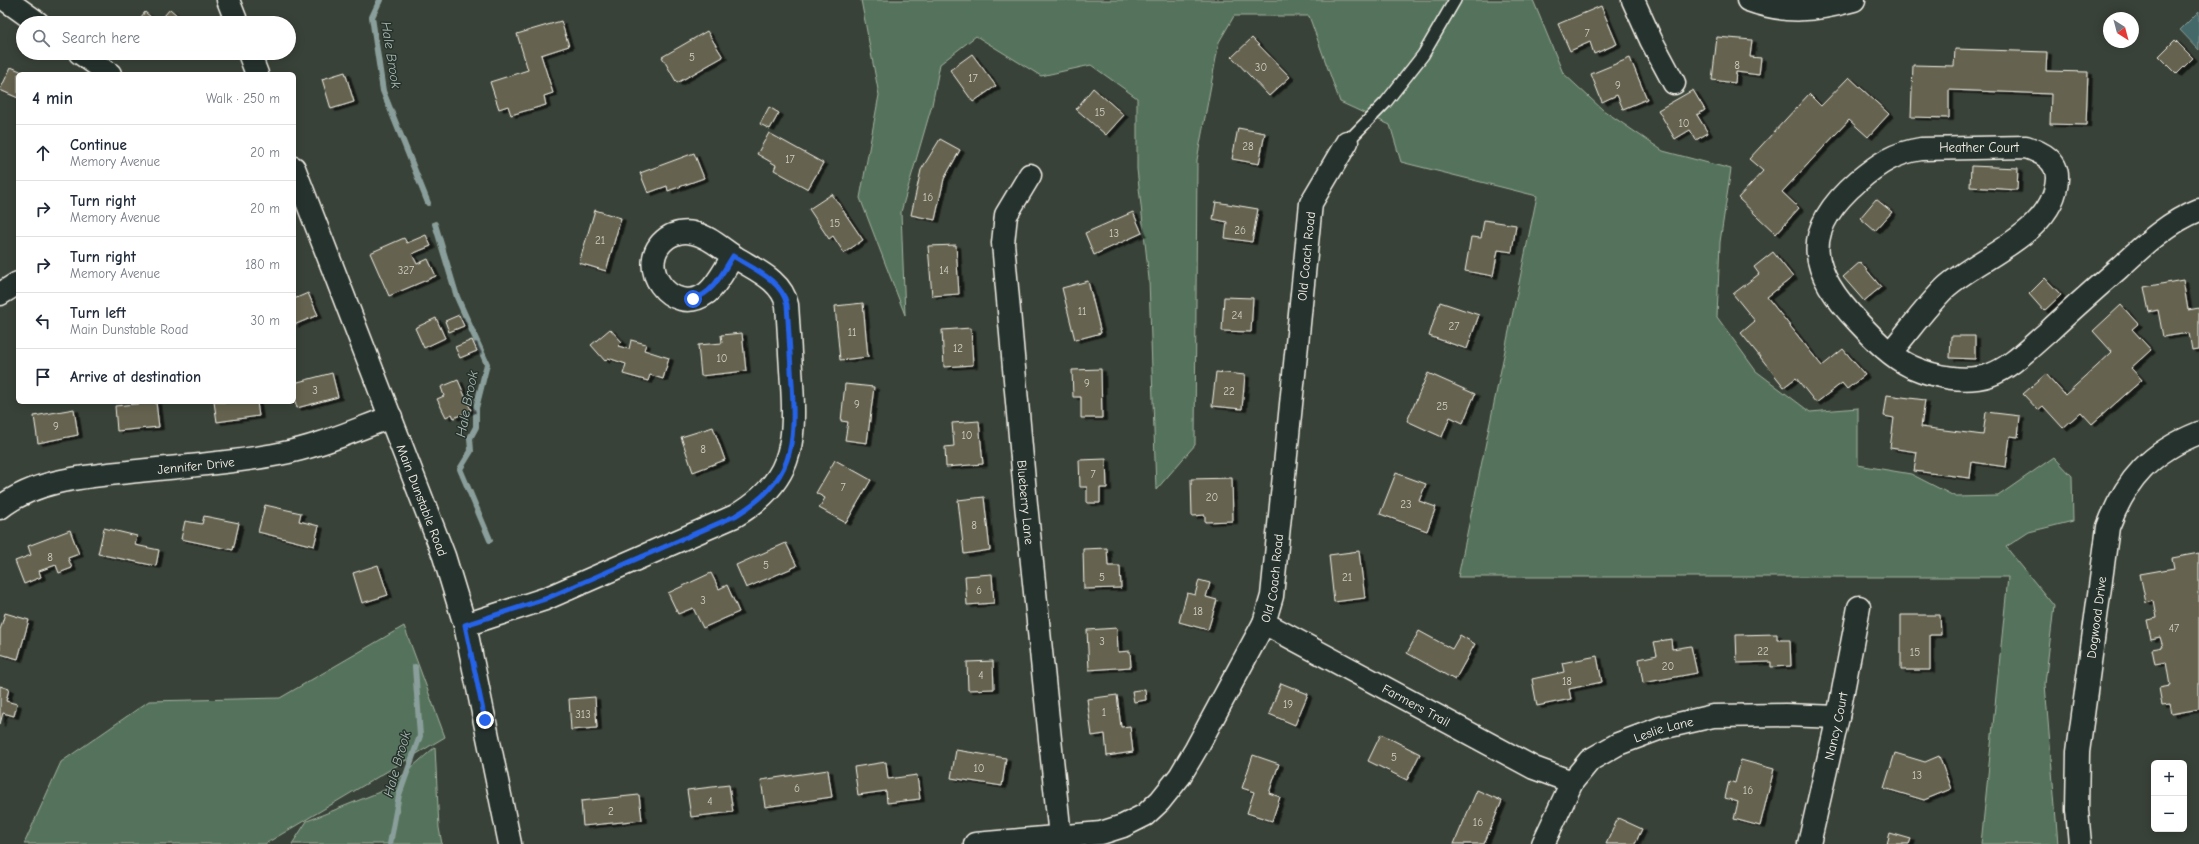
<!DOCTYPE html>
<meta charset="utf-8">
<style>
body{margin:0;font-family:"Comic Neue",sans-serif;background:#f6f6f7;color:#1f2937}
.controls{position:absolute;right:12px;bottom:12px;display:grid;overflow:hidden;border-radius:6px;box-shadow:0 2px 10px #0003}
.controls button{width:36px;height:36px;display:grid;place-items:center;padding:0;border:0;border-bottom:1px solid #e0e1e3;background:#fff;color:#1f2937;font:20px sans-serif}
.compass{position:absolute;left:2103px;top:12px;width:36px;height:36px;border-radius:50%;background:#fff;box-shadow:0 2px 10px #0003;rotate:144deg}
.stop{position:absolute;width:12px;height:12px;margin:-9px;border:3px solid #2563eb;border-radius:50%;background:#fff}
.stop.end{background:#2563eb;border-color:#fff;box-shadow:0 1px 4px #0008}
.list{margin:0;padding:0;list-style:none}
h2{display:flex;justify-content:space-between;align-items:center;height:52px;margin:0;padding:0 16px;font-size:17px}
h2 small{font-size:13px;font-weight:400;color:#747a83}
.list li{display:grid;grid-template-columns:26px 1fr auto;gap:12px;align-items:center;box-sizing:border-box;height:56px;padding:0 16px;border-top:1px solid #e0e1e3}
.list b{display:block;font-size:15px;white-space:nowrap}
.list p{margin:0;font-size:13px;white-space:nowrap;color:#747a83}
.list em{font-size:13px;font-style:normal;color:#747a83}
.icon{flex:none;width:22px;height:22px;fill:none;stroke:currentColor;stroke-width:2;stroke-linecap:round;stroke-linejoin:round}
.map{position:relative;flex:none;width:2199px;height:844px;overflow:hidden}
.search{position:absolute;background:#fff;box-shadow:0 2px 10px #0003;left:16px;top:16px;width:280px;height:44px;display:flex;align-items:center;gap:10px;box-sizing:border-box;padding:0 14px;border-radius:22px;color:#747a83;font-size:15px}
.panel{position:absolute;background:#fff;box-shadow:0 2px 10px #0003;left:16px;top:72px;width:280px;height:332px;border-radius:6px}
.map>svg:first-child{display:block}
.green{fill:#54735b;stroke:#a4b2a2}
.water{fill:#446868;stroke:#8a9f9b}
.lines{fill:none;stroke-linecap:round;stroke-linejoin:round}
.stream{stroke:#8a9f9b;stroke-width:6}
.building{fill:#656450;stroke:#f4f1e8;filter:url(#shadow)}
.service-casing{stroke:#f4f1e8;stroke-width:14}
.minor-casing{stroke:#f4f1e8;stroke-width:25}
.tertiary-casing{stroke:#f4f1e8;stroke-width:25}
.secondary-casing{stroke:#f4f1e8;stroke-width:25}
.service{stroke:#26332d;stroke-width:11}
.minor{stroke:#26332d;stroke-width:22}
.tertiary{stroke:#26332d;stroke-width:22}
.secondary{stroke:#26332d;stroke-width:22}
.route{stroke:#2563eb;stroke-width:5}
.labels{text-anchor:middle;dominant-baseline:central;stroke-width:3;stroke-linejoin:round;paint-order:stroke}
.number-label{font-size:11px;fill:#d0cec2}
.street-label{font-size:13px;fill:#f4f1e8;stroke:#26332d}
.water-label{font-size:14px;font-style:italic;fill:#aebab5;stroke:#26332d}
</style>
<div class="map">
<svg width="2199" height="844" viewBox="0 0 2199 844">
<defs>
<filter id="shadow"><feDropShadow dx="4.5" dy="2.5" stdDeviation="0" flood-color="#0009"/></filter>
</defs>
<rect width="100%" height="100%" fill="#394238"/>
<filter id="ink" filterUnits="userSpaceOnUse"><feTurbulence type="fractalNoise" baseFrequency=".025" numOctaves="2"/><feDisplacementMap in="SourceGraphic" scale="8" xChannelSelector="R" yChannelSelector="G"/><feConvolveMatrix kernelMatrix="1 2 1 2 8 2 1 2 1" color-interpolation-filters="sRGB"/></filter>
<g filter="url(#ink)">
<g class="green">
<polygon points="861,0 1533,0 1563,73 1603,110 1663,151 1731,169 1720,242 1717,317 1756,371 1810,412 1858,408 1858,465 1911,474 1956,497 1998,496 2054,457 2072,476 2073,521 2029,532 2006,547 2054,606 2045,684 2058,844 1981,844 2008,577 1458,577 1537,196 1401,162 1390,125 1340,102 1309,16 1234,16 1219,42 1197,160 1195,445 1156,490 1149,279 1137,169 1137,98 1091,65 1041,76 976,36 940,64 932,105 901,212 905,315 860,198 879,95"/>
<polygon points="404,626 445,737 265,844 24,844 61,762 149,701 280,698"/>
<polygon points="435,747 439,828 442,844 292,844 307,821 387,789"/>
</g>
<polygon class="water" points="2199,11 2199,50 2180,30"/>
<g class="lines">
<g class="stream">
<polyline points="380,0 372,17 383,91 428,203"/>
<polyline points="435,224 457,297 487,364 476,408 476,427 470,438 471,451 460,469 490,540"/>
<polyline points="390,844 399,795 420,736 415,667"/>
</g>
</g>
<g class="building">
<polygon points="1601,6 1617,44 1594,54 1590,42 1570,51 1558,24"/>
<polygon points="170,9 186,23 136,23 145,12 158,23"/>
<polygon points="561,21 569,46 541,55 553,93 544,96 546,105 511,115 508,106 499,109 490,82 528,70 517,34"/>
<polygon points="707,31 723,57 677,83 662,57"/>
<polygon points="1717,37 1752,40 1750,57 1761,58 1759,75 1736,72 1735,83 1712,80"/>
<polygon points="1252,38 1290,77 1269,96 1232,57"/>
<polygon points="2175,40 2193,58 2177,74 2159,56"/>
<polygon points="1955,49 2047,52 2046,71 2088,72 2086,125 2050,124 2051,94 1949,90 1949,118 1911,117 1913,65 1954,66"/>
<polygon points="972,54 996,86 973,102 950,70"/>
<polygon points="1630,58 1647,99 1623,109 1617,95 1602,102 1591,74"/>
<polygon points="11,67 27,74 18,74 18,98 0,90"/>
<polygon points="345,72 354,102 331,109 322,79"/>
<polygon points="1849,77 1889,114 1868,137 1849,120 1782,192 1799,208 1776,234 1738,198 1763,171 1749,159 1809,94 1821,106"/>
<polygon points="1093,88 1124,115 1106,135 1076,109"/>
<polygon points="1693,90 1705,110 1697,115 1708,133 1696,140 1690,130 1675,139 1658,110"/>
<polygon points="769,107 779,113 770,129 760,124"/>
<polygon points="1238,128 1265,133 1259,164 1232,159"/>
<polygon points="769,133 823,163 808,189 774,170 776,165 757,154"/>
<polygon points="940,139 960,150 944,179 935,220 911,215 921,170"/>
<polygon points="694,153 704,178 668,191 667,186 648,193 640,173"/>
<polygon points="1971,166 2018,168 2017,190 1970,187"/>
<polygon points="832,194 863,240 844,253 833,236 829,239 809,209"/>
<polygon points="1876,199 1892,212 1875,231 1860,218"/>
<polygon points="1216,202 1258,209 1252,242 1225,238 1227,222 1213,219"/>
<polygon points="595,210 621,218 606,271 579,263"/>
<polygon points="1133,212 1142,233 1094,255 1085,233"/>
<polygon points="1484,220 1516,225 1512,252 1498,250 1493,276 1465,271 1471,237 1481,238"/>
<polygon points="426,235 431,246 412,254 417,264 428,259 436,276 389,296 370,253 404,238 407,243"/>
<polygon points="956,245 959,294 932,296 928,246"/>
<polygon points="1773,252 1793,277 1767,297 1822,366 1843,349 1865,375 1847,389 1842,383 1816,403 1796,378 1784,387 1741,333 1755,321 1733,294 1759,274 1754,267"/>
<polygon points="1860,262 1881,287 1864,301 1843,277"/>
<polygon points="2045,278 2061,295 2044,311 2029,294"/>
<polygon points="2183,280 2188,310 2199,308 2199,349 2192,350 2189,333 2163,337 2158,310 2149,312 2144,287"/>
<polygon points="1088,281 1101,333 1075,340 1062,288"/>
<polygon points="308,293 318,315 294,325 294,299"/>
<polygon points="1224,297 1253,298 1251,332 1222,331"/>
<polygon points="1440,302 1479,315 1467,349 1429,336"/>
<polygon points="863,303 868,357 840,360 835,306"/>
<polygon points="2121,305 2138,324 2132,329 2151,350 2131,368 2142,380 2092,424 2081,412 2063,428 2043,406 2038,410 2023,394 2046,374 2065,395 2096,367 2112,352 2093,331"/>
<polygon points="459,315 464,326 449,332 445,321"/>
<polygon points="436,318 445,338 424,348 415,328"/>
<polygon points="971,328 973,365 944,367 942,330"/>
<polygon points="610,329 622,342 618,346 629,349 631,340 646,344 644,350 669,358 663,379 650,375 648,381 623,374 626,364 608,358 605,361 591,345"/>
<polygon points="742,333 746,371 701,376 698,345 722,343 721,335"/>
<polygon points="1951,336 1975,336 1975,359 1950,358"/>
<polygon points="472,340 477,351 460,358 455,347"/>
<polygon points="1101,369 1102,418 1081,418 1081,397 1073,397 1072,370"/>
<polygon points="1216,372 1245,375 1242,409 1212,406"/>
<polygon points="332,373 338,397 297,408 294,398 294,383"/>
<polygon points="1428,373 1475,394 1463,423 1450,417 1442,437 1407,421"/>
<polygon points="458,380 471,410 454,418 452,414 446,417 437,399 444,396 441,387"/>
<polygon points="845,384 874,387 867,443 845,440 848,422 841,421"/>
<polygon points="1887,395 1925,400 1921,427 1983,435 1986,412 2020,416 2018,437 2010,436 2006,467 1972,462 1970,478 1914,471 1917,452 1890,448 1894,418 1884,416"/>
<polygon points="156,402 159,427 117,431 115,406"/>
<polygon points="214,402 257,402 259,416 217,422"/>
<polygon points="74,409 78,435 38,443 34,416"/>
<polygon points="979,421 983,464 946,467 945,447 954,446 952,423"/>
<polygon points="713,427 725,460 693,472 681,437"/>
<polygon points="1106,459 1107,488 1100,488 1100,503 1087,503 1087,487 1080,487 1079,460"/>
<polygon points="835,460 871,480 846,523 819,508 825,498 816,493"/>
<polygon points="1396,473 1426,484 1419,501 1436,507 1427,531 1380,514"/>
<polygon points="1232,478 1233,521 1205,522 1205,515 1192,516 1191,479"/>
<polygon points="984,497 990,550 964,554 958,500"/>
<polygon points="265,505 301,513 299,521 319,526 314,546 258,532"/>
<polygon points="204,516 239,523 233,550 181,539 185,521 202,524"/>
<polygon points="104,528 137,536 135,545 159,550 156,566 98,554"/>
<polygon points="70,530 79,554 68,558 72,568 59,573 56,565 39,571 41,577 24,584 15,561 31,555 28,546"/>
<polygon points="786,543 797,566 746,588 736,565"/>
<polygon points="1107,548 1108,566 1120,566 1121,588 1084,589 1083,549"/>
<polygon points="1359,551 1365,598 1334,602 1329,555"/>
<polygon points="2199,553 2199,709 2172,714 2170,704 2162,705 2159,688 2170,686 2166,662 2155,664 2152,649 2163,647 2160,637 2151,639 2147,620 2157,618 2154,601 2146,603 2140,574 2174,568 2172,558"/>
<polygon points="378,565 388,595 362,603 353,573"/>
<polygon points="711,573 719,589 727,585 739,612 703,628 693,608 678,614 668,593"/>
<polygon points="992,574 994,603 967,605 965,576"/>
<polygon points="1199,580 1210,583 1206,597 1217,600 1208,630 1179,622 1187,593 1195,595"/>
<polygon points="5,613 29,620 18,659 0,654 0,630"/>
<polygon points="1901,615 1940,615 1941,635 1930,635 1930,670 1901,670"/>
<polygon points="1117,628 1118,652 1130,651 1131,667 1089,670 1087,630"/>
<polygon points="1419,631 1452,649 1460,635 1475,644 1455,680 1407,653"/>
<polygon points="1777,634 1777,640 1790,640 1791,666 1771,667 1771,662 1737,663 1736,635"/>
<polygon points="1671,639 1672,649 1691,646 1697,673 1643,683 1639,659 1657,655 1654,642"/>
<polygon points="1597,656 1602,682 1569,689 1571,699 1537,706 1532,679 1564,672 1562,663"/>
<polygon points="993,661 994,689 968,690 967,662"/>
<polygon points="1281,683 1308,694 1295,725 1269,714"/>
<polygon points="0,686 9,689 6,701 17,704 14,716 3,713 0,724"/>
<polygon points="1145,689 1146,700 1134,702 1132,691"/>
<polygon points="1117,695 1121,727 1130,726 1133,752 1107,756 1105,734 1092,736 1087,699"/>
<polygon points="595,697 597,728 571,730 569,699"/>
<polygon points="1381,734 1420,754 1407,780 1368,761"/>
<polygon points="956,750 1006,758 1002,786 951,778"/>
<polygon points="1895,753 1925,762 1939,756 1951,789 1924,800 1884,788"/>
<polygon points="1253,755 1279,764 1269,793 1280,797 1272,821 1247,813 1254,792 1242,788"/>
<polygon points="1741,760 1774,769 1760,826 1734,819 1738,802 1725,798 1729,781 1735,783"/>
<polygon points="886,762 888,779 917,775 920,799 887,803 886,791 858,795 854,767"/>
<polygon points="828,770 832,797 765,807 761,780"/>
<polygon points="729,785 733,812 691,817 687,790"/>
<polygon points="1477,790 1502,801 1484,844 1454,844"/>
<polygon points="639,795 642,820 583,826 581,801"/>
<polygon points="1618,818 1642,829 1635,844 1606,844"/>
<polygon points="1890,833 1911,839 1909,844 1887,844"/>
</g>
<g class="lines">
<g class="service-casing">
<polyline id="service" points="1347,142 1386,102 1423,55 1455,0"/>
</g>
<g class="minor-casing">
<g id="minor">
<polyline points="1633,0 1651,40 1674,83"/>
<path d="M 1748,0 C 1786,14 1815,11 1854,0"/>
<path id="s1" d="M 1030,175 L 1006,215 L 1003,243 L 1026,504 L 1060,837"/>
<polyline points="0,294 18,283"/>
<path d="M 1890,353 C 1908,332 1925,308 1945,288 C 1978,257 2055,233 2057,179 C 2058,160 2041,152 2026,147 L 1921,149 C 1894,153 1878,164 1858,181 C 1799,232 1809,271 1859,323 C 1875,340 1891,357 1912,367 C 1935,377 1965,383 1990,375 C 2012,367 2030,347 2048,332 C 2071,310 2095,289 2119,268 C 2143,246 2168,222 2199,210"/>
<path id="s2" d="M 0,508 C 37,478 93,476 138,471 C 185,466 233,463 279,454 C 318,447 355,430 391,417"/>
<path id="s3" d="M 1264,623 L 1534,768 L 1572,782"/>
<path d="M 465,625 L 545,599 L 735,516 C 791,483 796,446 792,384 C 790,358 789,331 787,305 C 782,280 755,270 735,257 C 722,249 709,236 693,233 C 685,231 675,233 667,238 C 632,264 672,319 707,293 C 718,284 726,267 733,256"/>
<path id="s4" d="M 975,844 L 1101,833 L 1123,826 L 1145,815 L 1160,801 L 1180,776 L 1196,749 L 1264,623 L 1272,596 L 1311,203 L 1347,142"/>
<path id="s5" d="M 1543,844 L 1572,782 L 1590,760 L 1618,744 L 1661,728 L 1713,716 L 1785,715 L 1838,717"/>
<path id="s6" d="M 1809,844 L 1838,717 L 1859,607"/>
<path id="s7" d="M 2080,844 L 2077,810 L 2078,752 L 2108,527 C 2126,479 2151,452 2199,433"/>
</g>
</g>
<g class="tertiary-casing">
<g id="tertiary">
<polyline points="6,0 38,23"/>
<polyline points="80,53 110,74"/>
</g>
</g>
<g class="secondary-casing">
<g id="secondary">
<polyline points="228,0 237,23"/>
<polyline points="249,53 257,74"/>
<path id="s8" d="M 294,168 L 444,556 L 465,625 L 510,844"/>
</g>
</g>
<use href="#service" class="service"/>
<use href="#minor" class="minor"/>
<use href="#tertiary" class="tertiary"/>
<use href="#secondary" class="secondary"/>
</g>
</g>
<g class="lines" filter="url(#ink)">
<path class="route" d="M 485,720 L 465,625 L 545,599 L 735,516 C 793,481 796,447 792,384 C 790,358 789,331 787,305 C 782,280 753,269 733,256 C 722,273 714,293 693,299"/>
</g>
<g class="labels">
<g class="number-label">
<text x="1587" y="33">7</text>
<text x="692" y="57">5</text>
<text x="1737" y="65">8</text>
<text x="1261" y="67">30</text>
<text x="973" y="78">17</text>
<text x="1618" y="85">9</text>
<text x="1100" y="112">15</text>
<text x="1684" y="123">10</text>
<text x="1248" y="146">28</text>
<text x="790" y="159">17</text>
<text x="928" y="197">16</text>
<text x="835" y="223">15</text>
<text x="1240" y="230">26</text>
<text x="1114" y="233">13</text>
<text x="600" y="240">21</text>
<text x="406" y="270">327</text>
<text x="944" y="270">14</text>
<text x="1082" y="311">11</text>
<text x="1237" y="315">24</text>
<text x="1454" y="326">27</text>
<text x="852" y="332">11</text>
<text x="958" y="348">12</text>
<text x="722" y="358">10</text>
<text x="1087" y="383">9</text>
<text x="315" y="390">3</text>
<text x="1229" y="391">22</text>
<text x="857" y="404">9</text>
<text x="1442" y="406">25</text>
<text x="56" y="426">9</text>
<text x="967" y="435">10</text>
<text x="703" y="449">8</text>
<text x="1093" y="474">7</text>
<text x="843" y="487">7</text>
<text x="1212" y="497">20</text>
<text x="1406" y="504">23</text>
<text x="974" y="525">8</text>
<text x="50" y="557">8</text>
<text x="766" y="565">5</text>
<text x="1102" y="577">5</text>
<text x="1347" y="577">21</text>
<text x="979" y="590">6</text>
<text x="703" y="600">3</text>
<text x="1198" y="611">18</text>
<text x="2174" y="628">47</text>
<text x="1102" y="641">3</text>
<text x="1763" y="651">22</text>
<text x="1915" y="652">15</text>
<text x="1668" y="666">20</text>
<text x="981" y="675">4</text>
<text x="1567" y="681">18</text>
<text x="1288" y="704">19</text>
<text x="1104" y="712">1</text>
<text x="583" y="714">313</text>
<text x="1394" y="757">5</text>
<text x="979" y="768">10</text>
<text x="1917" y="775">13</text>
<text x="797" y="788">6</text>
<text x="1748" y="790">16</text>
<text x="710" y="801">4</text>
<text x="611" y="811">2</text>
<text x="1478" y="822">16</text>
</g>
<g class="street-label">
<text x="1979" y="147">Heather Court</text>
<text stroke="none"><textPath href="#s4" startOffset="771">Old Coach Road</textPath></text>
<text stroke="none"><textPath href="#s2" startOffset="203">Jennifer Drive</textPath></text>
<text stroke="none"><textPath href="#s8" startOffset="356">Main Dunstable Road</textPath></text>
<text stroke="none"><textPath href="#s1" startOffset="335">Blueberry Lane</textPath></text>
<text stroke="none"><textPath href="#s4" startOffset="447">Old Coach Road</textPath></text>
<text stroke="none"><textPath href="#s7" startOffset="228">Dogwood Drive</textPath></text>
<text stroke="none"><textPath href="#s3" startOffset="173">Farmers Trail</textPath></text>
<text stroke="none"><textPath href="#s6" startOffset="121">Nancy Court</textPath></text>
<text stroke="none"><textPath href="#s5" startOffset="177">Leslie Lane</textPath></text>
</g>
<g class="water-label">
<text transform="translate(391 55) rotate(81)">Hale Brook</text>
<text transform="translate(467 404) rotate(-79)">Hale Brook</text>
<text transform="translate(397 764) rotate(-74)">Hale Brook</text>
</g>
</g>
</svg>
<div class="controls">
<button>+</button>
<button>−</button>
</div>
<svg class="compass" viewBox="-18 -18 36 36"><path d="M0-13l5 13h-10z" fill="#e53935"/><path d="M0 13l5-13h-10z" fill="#747a83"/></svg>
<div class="stop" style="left:693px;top:299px"></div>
<div class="stop end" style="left:485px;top:720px"></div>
<div class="search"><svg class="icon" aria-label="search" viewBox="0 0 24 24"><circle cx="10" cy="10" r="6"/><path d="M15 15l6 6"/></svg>Search here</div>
<section class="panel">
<h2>4 min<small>Walk · 250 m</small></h2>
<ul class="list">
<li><svg class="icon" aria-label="ahead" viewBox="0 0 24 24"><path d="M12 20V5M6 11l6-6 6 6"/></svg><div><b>Continue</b><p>Memory Avenue</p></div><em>20 m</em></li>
<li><svg class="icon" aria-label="right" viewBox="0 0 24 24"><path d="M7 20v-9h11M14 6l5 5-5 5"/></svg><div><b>Turn right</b><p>Memory Avenue</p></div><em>20 m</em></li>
<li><svg class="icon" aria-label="right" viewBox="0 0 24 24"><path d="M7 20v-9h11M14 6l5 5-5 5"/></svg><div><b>Turn right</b><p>Memory Avenue</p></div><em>180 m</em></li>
<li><svg class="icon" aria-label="left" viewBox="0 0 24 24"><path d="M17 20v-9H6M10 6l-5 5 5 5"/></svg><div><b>Turn left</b><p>Main Dunstable Road</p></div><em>30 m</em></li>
<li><svg class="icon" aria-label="arrive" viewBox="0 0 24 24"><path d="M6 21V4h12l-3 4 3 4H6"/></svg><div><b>Arrive at destination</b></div></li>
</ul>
</section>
</div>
